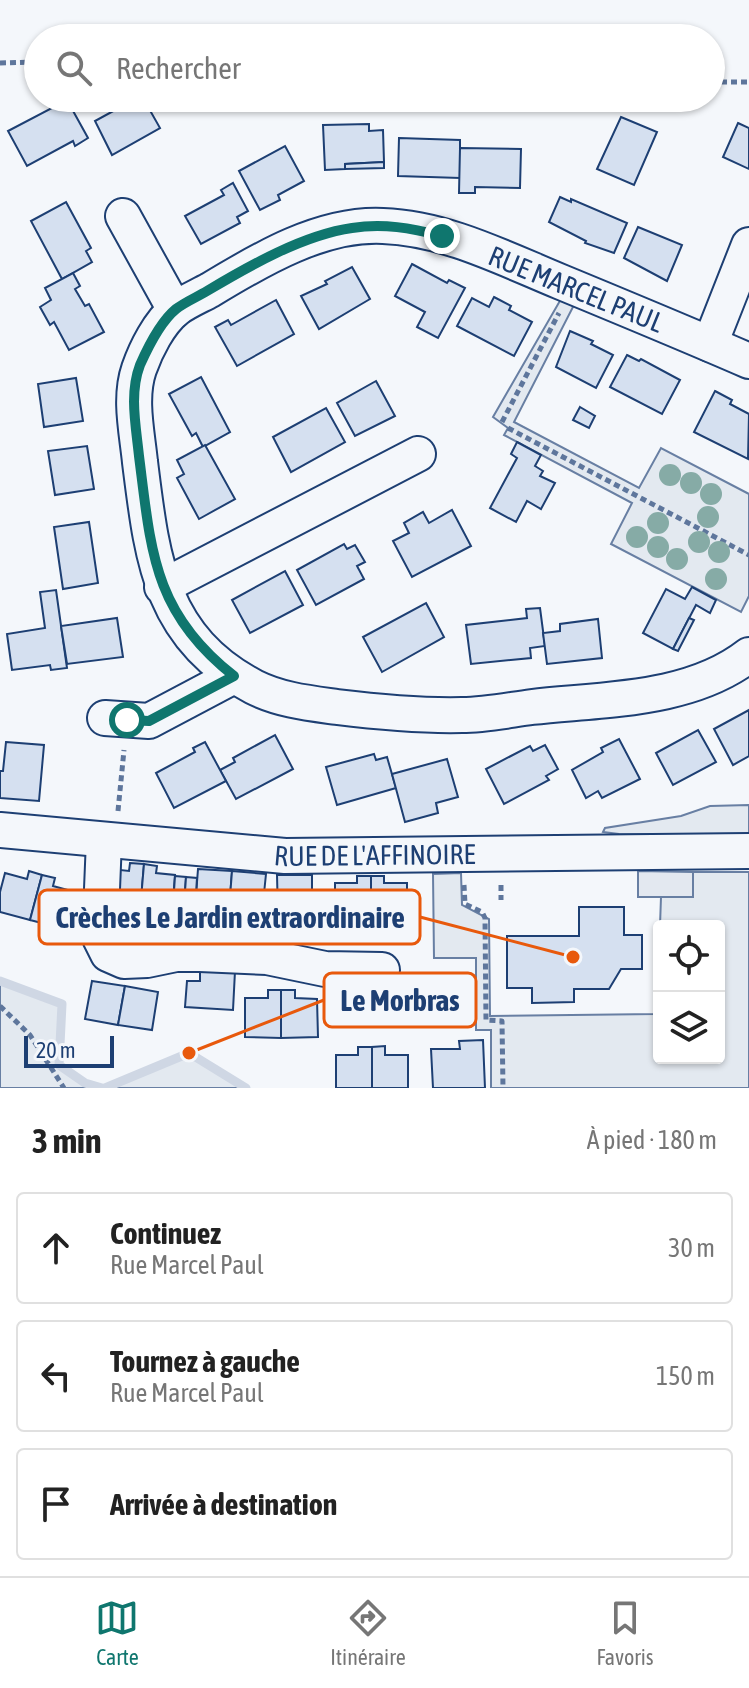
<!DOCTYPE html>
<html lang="fr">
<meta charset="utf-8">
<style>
body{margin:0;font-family:"Asap Condensed",sans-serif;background:#f6f6f6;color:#222}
.controls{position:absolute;right:24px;bottom:24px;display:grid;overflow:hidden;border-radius:8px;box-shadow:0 2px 6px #0004}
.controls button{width:72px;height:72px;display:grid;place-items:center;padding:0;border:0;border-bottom:2px solid #e0e0e0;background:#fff;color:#222;font:40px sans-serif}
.scale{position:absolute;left:24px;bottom:20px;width:90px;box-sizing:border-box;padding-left:8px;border:4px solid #1d3f73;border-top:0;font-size:22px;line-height:28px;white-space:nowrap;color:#1d3f73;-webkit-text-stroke:6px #f4f7fb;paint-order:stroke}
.stop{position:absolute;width:24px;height:24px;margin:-18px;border:6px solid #0f766e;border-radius:50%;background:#fff}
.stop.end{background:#0f766e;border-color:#fff;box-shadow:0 2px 8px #0008}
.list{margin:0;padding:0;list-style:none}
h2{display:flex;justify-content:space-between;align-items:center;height:104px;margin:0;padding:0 32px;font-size:34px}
h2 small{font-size:26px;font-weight:400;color:#767676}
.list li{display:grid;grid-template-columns:52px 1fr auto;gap:24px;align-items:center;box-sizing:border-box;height:112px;margin:0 16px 16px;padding:0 16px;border:2px solid #e0e0e0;border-radius:8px}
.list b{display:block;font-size:30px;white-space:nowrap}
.list p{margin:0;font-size:26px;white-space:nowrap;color:#767676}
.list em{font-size:26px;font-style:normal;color:#767676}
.icon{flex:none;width:44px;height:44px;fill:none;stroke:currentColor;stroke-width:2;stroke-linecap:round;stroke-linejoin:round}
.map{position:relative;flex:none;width:749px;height:1088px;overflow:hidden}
.search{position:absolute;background:#fff;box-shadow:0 2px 6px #0004;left:24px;right:24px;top:24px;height:88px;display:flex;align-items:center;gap:20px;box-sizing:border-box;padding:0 28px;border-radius:44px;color:#767676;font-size:30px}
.sheet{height:488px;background:#fff}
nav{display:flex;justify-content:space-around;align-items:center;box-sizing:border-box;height:112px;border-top:2px solid #e0e0e0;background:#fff;font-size:22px;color:#767676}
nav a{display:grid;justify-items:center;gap:4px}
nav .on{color:#0f766e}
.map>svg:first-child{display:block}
.green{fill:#e3e9f0;stroke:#687fa3;stroke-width:2}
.parking{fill:#e3e8f0;stroke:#687fa3;stroke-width:2}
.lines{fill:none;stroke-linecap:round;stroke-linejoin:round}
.stream{stroke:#cfd7e4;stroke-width:9}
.building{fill:#d5e0f0;stroke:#1d3f73;stroke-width:2}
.minor-casing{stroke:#1d3f73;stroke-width:38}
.path{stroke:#5e769c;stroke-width:5;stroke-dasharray:6 4;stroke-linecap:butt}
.minor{stroke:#f4f7fb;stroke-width:34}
.tree{fill:#86aba6}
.route{stroke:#0f766e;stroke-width:10}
.labels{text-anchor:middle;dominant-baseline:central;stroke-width:6;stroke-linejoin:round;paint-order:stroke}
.street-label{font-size:28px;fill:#1d3f73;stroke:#f4f7fb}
.leader{fill:none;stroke:#e8590c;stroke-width:3}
.callout-dot{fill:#e8590c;stroke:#f4f7fb;stroke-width:3}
.callout{fill:#f4f7fb;stroke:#e8590c;stroke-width:3}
.callout-label{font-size:30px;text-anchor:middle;font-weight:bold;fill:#1d3f73}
</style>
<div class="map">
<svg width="749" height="1088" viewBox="0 0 749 1088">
<rect width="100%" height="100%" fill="#f4f7fb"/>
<g class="green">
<polygon points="561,299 574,305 514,422 639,488 661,448 749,494 749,596 741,612 611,544 632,503 504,435 508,428 493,417"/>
<polygon points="749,805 749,835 619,834 603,832 605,828 681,816 710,806"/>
<polygon points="693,872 749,872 749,1088 491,1088 491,1030 476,1030 476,958 434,958 433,874 461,873 462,905 489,919 490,1016 656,1014 656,932 659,928 659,1058 719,1058 719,926 660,926 661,897 693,897"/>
<polygon points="0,981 62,1004 59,1065 85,1083 102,1088 0,1088"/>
<polygon points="189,1053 246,1088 105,1088"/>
</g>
<polygon class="parking" points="638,871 693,872 693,897 638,897"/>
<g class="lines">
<g class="stream">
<polyline points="0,981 62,1004 59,1065 85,1083 102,1088"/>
<polyline points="105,1088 189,1053 246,1088"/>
</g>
</g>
<g class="building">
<polygon points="137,98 143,98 160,128 112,155 95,121"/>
<polygon points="67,100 88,138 75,146 73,141 27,166 8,131"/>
<polygon points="621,117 657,132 634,185 597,169"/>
<polygon points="738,123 749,128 749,169 723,157"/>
<polygon points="369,124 369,131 383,130 384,162 345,164 345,169 325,170 323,125"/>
<polygon points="399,138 460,140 460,178 398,176"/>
<polygon points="285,146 304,181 278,195 280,200 260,210 239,171"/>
<polygon points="460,148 521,149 520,188 475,187 475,193 459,193"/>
<polygon points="384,162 384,168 345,169 345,164"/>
<polygon points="233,183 248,211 237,217 240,223 201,244 185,216 224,195 221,190"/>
<polygon points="560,197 571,202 571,199 627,223 614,253 585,243 586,241 549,222"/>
<polygon points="66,202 91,248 86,251 92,262 62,279 31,221"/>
<polygon points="638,227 682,245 667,281 624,258"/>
<polygon points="412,264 447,283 449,280 465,288 438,338 417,327 425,312 395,296"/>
<polygon points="352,267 370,299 319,329 301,296 327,284 325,281"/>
<polygon points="73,273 80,286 75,289 85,306 89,304 104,332 69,350 54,322 50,325 40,307 51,300 45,288"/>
<polygon points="494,297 511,306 509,310 532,322 514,356 457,326 472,298 489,307"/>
<polygon points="276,300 294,334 237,366 215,327 228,320 231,325"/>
<polygon points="570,331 593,341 591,344 613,355 596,388 556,367"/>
<polygon points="627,355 639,361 641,359 680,380 662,414 610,387"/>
<polygon points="201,377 230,432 203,447 196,433 192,436 169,394"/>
<polygon points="76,378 83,421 44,427 38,384"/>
<polygon points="376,381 395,416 355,436 337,403"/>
<polygon points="715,391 732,400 730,404 749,414 748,459 694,432"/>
<polygon points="580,407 595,416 589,428 573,420"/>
<polygon points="326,408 345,442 291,472 273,437"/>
<polygon points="517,442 541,455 535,466 543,471 540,476 555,483 541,509 527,501 516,522 490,508 517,458 511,454"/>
<polygon points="205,445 235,499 199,519 177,478 184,474 177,460"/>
<polygon points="87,446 94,489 55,495 48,451"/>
<polygon points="452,510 471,546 412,577 393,541 409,533 404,523 423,512 429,523"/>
<polygon points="89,522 98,583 63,589 54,527"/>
<polygon points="344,544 347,549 355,545 365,562 357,566 364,579 316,605 297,570"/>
<polygon points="285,571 303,605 250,633 232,600"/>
<polygon points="692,587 716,600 710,613 696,605 673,649 643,633 666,589 685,599"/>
<polygon points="56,590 67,668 51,670 50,665 12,670 7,634 45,628 40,592"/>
<polygon points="426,603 444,637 382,672 363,637"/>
<polygon points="540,608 545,646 530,648 531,658 471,664 466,625 527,618 526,609"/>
<polygon points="117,618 123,657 67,664 61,626"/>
<polygon points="689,618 694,620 678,651 673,649"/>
<polygon points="598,619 602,658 547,664 543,633 560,631 560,624"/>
<polygon points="749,710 749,756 733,765 714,729"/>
<polygon points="698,730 716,762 673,785 656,753"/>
<polygon points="275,735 293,769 236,799 220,770 235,762 233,758"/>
<polygon points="619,739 640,779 602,798 598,791 586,798 572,770 603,752 601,748"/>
<polygon points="6,742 44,745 39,801 0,798 0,771 3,771"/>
<polygon points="205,742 226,781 174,808 156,773 195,752 193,748"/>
<polygon points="545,745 558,769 546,776 549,780 504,804 486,769 530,746 533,751"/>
<polygon points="374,754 376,760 387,757 396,788 337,805 326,767"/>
<polygon points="447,759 458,797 436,803 438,813 405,822 392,774"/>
<polygon points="130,863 144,864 140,911 107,908 111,869 129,871"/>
<polygon points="144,864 157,866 156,873 175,875 172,914 140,911"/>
<polygon points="198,869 232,871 229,910 195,908"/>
<polygon points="29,871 42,875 30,920 0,912 0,892 5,873 27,879"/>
<polygon points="232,871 266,874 262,913 229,910"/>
<polygon points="42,875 55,878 53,886 75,892 65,929 30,920"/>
<polygon points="277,875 312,875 312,915 278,915"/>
<polygon points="175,876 186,877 184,906 173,906"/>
<polygon points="357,876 371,876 371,923 335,923 335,883 357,883"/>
<polygon points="371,876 384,876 384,883 407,883 407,923 371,923"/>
<polygon points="186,877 197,878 195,908 184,906"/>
<polygon points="579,907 624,907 624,935 642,935 642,969 621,969 609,989 574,989 574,1002 532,1003 532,988 507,988 507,936 579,936"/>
<polygon points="200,970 235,971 233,1010 185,1007 187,981 200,981"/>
<polygon points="92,981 125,986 118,1025 85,1019"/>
<polygon points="125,986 158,992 152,1030 118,1025"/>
<polygon points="268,990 281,990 281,1038 245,1037 245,998 268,998"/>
<polygon points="281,990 295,990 295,998 317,999 318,1037 281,1038"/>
<polygon points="483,1040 485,1088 433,1088 431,1049 460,1049 459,1041"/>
<polygon points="385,1046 385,1055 408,1055 408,1088 372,1088 372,1047"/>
<polygon points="358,1047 372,1047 372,1088 336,1088 336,1055 358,1055"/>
</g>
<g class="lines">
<g class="minor-casing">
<g id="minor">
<polyline points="123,216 175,310"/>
<polyline points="710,344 749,245"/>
<path d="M 749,361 C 687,334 624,308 561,282 C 505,259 445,228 383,226 C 322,223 261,259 210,290 C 199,296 185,302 176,309 C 159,323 146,349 139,369 C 129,398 137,432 140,462 C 152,557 159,637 254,687 C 280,700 308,703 337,707 C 378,712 420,716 462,715 C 485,715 509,710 532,707 C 604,699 690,701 749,655"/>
<polyline points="162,587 418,454"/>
<polyline points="105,718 149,721 234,676"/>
<path id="s1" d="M 0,830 L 285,856 L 749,851"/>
<polyline points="104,840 100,938 108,954 124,961 147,960 176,954 200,954 267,957 325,969 382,970"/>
</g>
</g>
<g class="path">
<polyline points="0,63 38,62"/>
<polyline points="711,82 749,82"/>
<polyline points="502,422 559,313"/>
<polyline points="508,428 749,555"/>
<polyline points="118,811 124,750"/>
<polyline points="464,885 465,904 482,912 485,918 486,1020 502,1021 503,1088"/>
<polyline points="501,885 501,900"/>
<polyline points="0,1006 30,1035 64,1088"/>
</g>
<use href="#minor" class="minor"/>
</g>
<g class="tree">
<circle cx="670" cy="475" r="11"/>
<circle cx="691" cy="483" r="11"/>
<circle cx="711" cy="494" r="11"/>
<circle cx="708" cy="517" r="11"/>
<circle cx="658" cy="523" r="11"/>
<circle cx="637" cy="537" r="11"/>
<circle cx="699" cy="542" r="11"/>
<circle cx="658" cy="547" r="11"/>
<circle cx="719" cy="552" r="11"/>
<circle cx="677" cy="559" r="11"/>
<circle cx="716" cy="579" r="11"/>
</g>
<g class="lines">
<path class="route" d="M 127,720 L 149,721 L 234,676 C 153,613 151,550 139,456 C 136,426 129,394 140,365 C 148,347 160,322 176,309 C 185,302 197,297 207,291 C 249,266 303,235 352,228 C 383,223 411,228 442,236"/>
</g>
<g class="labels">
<g class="street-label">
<text transform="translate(576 289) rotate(22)">RUE MARCEL PAUL</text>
<text stroke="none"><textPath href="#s1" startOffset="376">RUE DE L'AFFINOIRE</textPath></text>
</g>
</g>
<path class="leader" d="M573 957L420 917M189 1053L324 1000"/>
<g class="callout-dot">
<circle cx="573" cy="957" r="8"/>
<circle cx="189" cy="1053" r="8"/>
</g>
<g class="callout">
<rect x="39" y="890" width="381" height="54" rx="8"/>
<rect x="324" y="973" width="152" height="54" rx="8"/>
</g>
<g class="callout-label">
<text x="230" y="928">Crèches Le Jardin extraordinaire</text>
<text x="400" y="1011">Le Morbras</text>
</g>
</svg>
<div class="controls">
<button><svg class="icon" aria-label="locate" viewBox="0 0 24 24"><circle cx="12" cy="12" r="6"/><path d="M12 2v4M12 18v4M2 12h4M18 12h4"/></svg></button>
<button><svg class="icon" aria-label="layers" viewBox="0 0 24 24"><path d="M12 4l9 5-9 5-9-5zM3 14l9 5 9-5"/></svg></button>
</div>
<div class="scale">20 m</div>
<div class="stop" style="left:127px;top:720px"></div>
<div class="stop end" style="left:442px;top:236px"></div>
<div class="search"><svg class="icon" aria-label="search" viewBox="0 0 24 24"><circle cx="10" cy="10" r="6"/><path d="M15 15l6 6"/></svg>Rechercher</div>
</div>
<section class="sheet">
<h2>3 min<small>À pied · 180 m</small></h2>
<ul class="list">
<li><svg class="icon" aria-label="ahead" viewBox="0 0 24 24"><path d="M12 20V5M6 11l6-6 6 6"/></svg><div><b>Continuez</b><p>Rue Marcel Paul</p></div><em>30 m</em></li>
<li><svg class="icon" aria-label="left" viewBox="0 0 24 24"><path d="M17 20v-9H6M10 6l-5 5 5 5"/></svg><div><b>Tournez à gauche</b><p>Rue Marcel Paul</p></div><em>150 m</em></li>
<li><svg class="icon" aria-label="arrive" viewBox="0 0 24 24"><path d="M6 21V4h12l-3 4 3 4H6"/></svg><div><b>Arrivée à destination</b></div></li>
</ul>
</section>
<nav>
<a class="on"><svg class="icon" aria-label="map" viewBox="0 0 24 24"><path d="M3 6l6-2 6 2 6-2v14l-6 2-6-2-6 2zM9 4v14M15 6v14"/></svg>Carte</a>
<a><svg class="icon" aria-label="directions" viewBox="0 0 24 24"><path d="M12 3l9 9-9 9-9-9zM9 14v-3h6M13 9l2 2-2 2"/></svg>Itinéraire</a>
<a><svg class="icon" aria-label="saved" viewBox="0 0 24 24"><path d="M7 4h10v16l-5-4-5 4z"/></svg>Favoris</a>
</nav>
